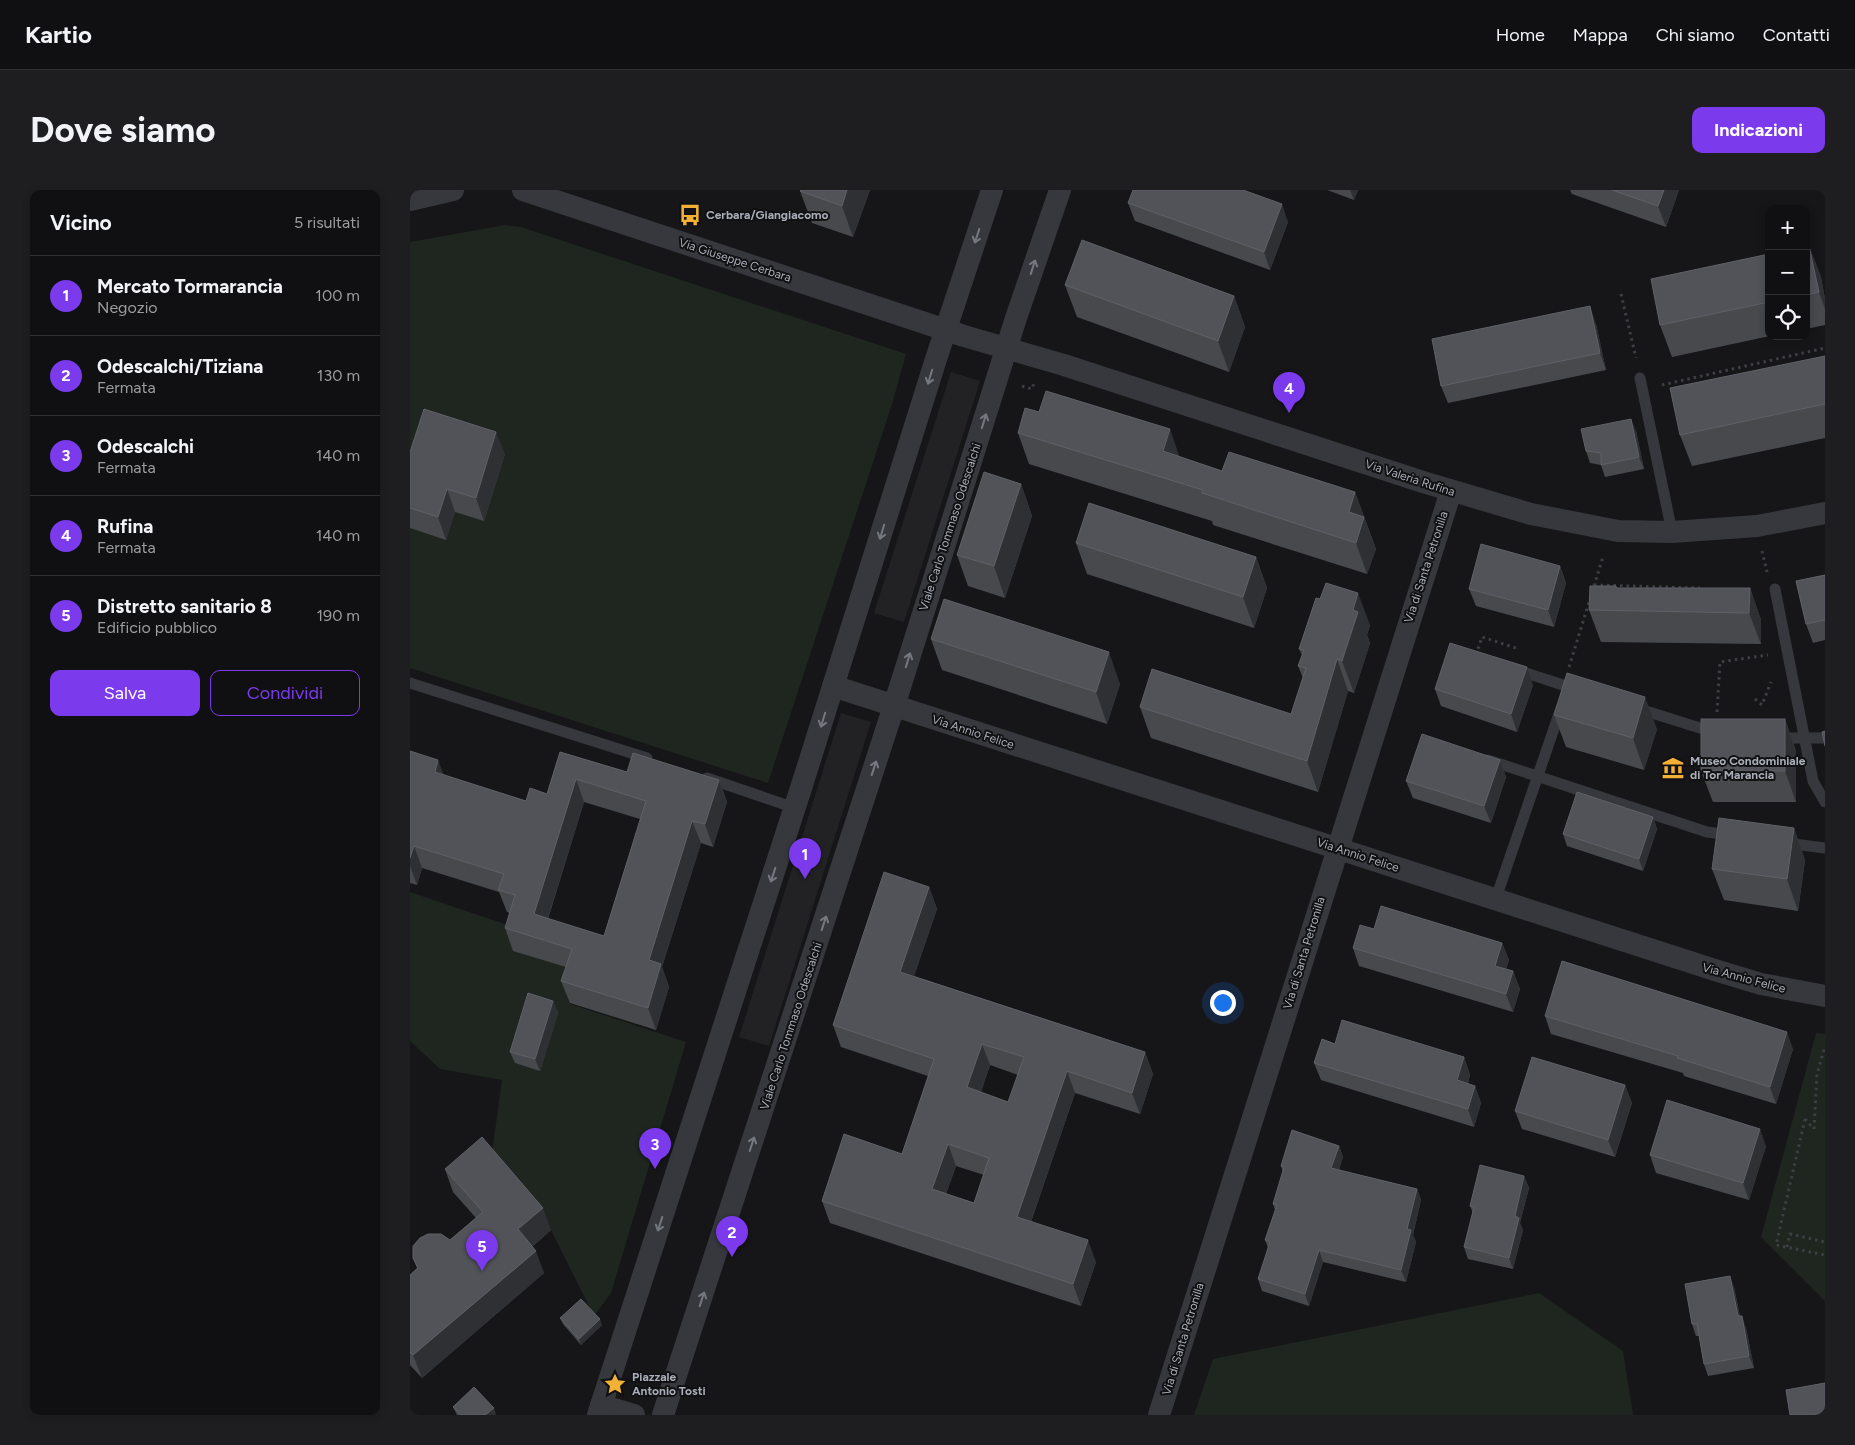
<!DOCTYPE html>
<html lang="it">
<meta charset="utf-8">
<style>
body{margin:0;font-family:Figtree,sans-serif;background:#1e1e20;color:#f1f3f6}
.controls{position:absolute;right:15px;top:15px;display:grid;overflow:hidden;border-radius:10px;box-shadow:0 2px 8px #0003}
.controls button{width:45px;height:45px;display:grid;place-items:center;padding:0;border:0;border-bottom:1px solid #303032;background:#101012;color:#f1f3f6;font:25px sans-serif}
.you{position:absolute;left:812px;top:812px;width:18px;height:18px;margin:-12px;border:4px solid #fff;border-radius:50%;background:#1a73e8;box-shadow:0 0 0 8px #1a73e833}
.badge{display:grid;place-items:center;width:32px;height:32px;border-radius:50%;background:#7c3aed;color:#fff;font-size:16px;font-weight:700}
.pin{position:absolute;translate:-50% -41px;filter:drop-shadow(0 1px 2px #0008)}
.pin::after{content:'';position:absolute;top:26px;width:18px;height:15px;background:inherit;clip-path:polygon(0 0,100% 0,50% 100%)}
.list{margin:0;padding:0;list-style:none}
h2{display:flex;justify-content:space-between;align-items:center;height:65px;margin:0;padding:0 20px;font-size:21px}
h2 small{font-size:16px;font-weight:400;color:#9c9d9f}
.list li{display:grid;grid-template-columns:32px 1fr auto;gap:15px;align-items:center;box-sizing:border-box;height:80px;padding:0 20px;border-top:1px solid #303032}
.list b{display:block;font-size:19px;white-space:nowrap}
.list p{margin:0;font-size:16px;white-space:nowrap;color:#9c9d9f}
.list em{font-size:16px;font-style:normal;color:#9c9d9f}
.actions{display:flex;gap:10px;padding:15px 20px}
.actions a{flex:1;padding:11px 0;border:1px solid #7c3aed;border-radius:10px;text-align:center;font-size:18px;color:#7c3aed}
.actions .main{background:#7c3aed;color:#fff}
.icon{flex:none;width:28px;height:28px;fill:none;stroke:currentColor;stroke-width:2;stroke-linecap:round;stroke-linejoin:round}
.map{position:relative;flex:none;width:1415px;height:1225px;overflow:hidden;border-radius:10px}
header{display:flex;align-items:center;gap:30px;box-sizing:border-box;height:70px;padding:0 25px;background:#101012;border-bottom:1px solid #303032}
header strong{font-size:24px}
nav{display:flex;gap:28px;margin-inline-start:auto;font-size:18px}
.intro{display:flex;align-items:center;justify-content:space-between;box-sizing:border-box;height:120px;padding:0 30px}
h1{margin:0;font-size:35px}
.button{padding:12px 22px;border-radius:10px;background:#7c3aed;color:#fff;font-size:18px;font-weight:700}
main{display:flex;gap:30px;padding:0 30px}
aside{flex:1;background:#101012;border-radius:10px;box-shadow:0 2px 8px #0003}
.map>svg:first-child{display:block}
.built{fill:#222225}
.green{fill:#1e261f}
.lines{fill:none;stroke-linecap:round;stroke-linejoin:round}
.path{stroke:#3d3f44;stroke-width:3;stroke-dasharray:2.5 4;stroke-linecap:butt}
.service{stroke:#37383d;stroke-width:11}
.minor{stroke:#37383d;stroke-width:22}
.wall{fill:#47494d;fill-rule:evenodd}
.shaded-wall{fill:#2f3033}
.building{fill:#525359;stroke:#5f6168;fill-rule:evenodd}
.oneway{stroke:#757881}
.labels{text-anchor:middle;dominant-baseline:central;stroke-width:4;stroke-linejoin:round;paint-order:stroke}
.poi-label{font-size:12px;font-weight:bold;fill:#a8adb8;stroke:#111113;text-anchor:start}
.street-label{font-size:12px;fill:#a8adb8;stroke:#111113}
</style>
<header>
<strong>Kartio</strong>
<nav><a>Home</a><a>Mappa</a><a>Chi siamo</a><a>Contatti</a></nav>
</header>
<div class="intro"><h1>Dove siamo</h1><a class="button">Indicazioni</a></div>
<main>
<aside>
<h2>Vicino<small>5 risultati</small></h2>
<ul class="list">
<li><span class="badge">1</span><div><b>Mercato Tormarancia</b><p>Negozio</p></div><em>100 m</em></li>
<li><span class="badge">2</span><div><b>Odescalchi/Tiziana</b><p>Fermata</p></div><em>130 m</em></li>
<li><span class="badge">3</span><div><b>Odescalchi</b><p>Fermata</p></div><em>140 m</em></li>
<li><span class="badge">4</span><div><b>Rufina</b><p>Fermata</p></div><em>140 m</em></li>
<li><span class="badge">5</span><div><b>Distretto sanitario 8</b><p>Edificio pubblico</p></div><em>190 m</em></li>
</ul>
<div class="actions"><a class="main">Salva</a><a>Condividi</a></div>
</aside>
<div class="map">
<svg width="1415" height="1225" viewBox="0 0 1415 1225">
<rect width="100%" height="100%" fill="#161618"/>
<g class="built">
<polygon points="541,182 570,191 494,432 464,423"/>
<polygon points="431,523 461,532 359,856 329,847"/>
</g>
<g class="green">
<polygon points="95,35 111,37 496,164 483,211 358,593 0,478 0,52"/>
<polygon points="0,702 110,739 170,781 160,814 276,852 201,1103 184,1126 141,1040 81,970 92,890 30,879 0,851"/>
<polygon points="1406,843 1415,844 1415,1111 1351,1047"/>
<polygon points="1129,1103 1213,1161 1223,1225 784,1225 803,1169"/>
</g>
<g class="lines">
<g class="path">
<polyline points="1211,104 1226,168"/>
<polyline points="1252,195 1415,158"/>
<polyline points="612,196 622,199 624,193"/>
<polyline points="1352,361 1357,382"/>
<polyline points="1184,395 1290,398"/>
<polyline points="1184,396 1193,367"/>
<polyline points="1066,465 1072,447 1109,459"/>
<polyline points="1159,477 1180,409"/>
<polyline points="1345,509 1352,515 1361,492"/>
<polyline points="1307,522 1310,472 1358,465"/>
<polyline points="1395,929 1366,1055 1415,1065"/>
<polyline points="1395,929 1403,938"/>
<polyline points="1404,939 1407,884 1415,856"/>
<polyline points="1377,1057 1380,1044 1415,1052"/>
</g>
<g class="service">
<polyline points="1230,188 1262,342"/>
<polyline points="1365,399 1403,591 1415,612"/>
<polyline points="1107,480 1168,500"/>
<polyline points="0,493 237,568"/>
<polyline points="1226,518 1306,543"/>
<polyline points="1367,548 1415,548"/>
<polyline points="1078,570 1297,642 1321,645"/>
<polyline points="297,588 385,618"/>
<polyline points="1376,653 1415,658"/>
<polyline points="1085,711 1151,518"/>
</g>
<g class="minor">
<polyline points="113,0 554,146 654,175 1013,292 1121,324 1208,341 1262,342 1347,336 1415,323"/>
<polyline points="0,10 43,0"/>
<polyline points="423,496 1308,781 1351,794 1415,806"/>
<polyline points="191,1215 224,1225"/>
<polyline points="188,1225 392,595 526,169 582,0"/>
<polyline points="253,1225 484,516 606,128 650,0"/>
<polyline points="749,1225 1041,301"/>
</g>
</g>
<g class="wall">
<polygon points="460,0 443,47 402,33 390,1"/>
<polygon points="917,0 948,0 944,10"/>
<polygon points="1160,0 1269,0 1256,37 1162,4"/>
<polygon points="718,13 878,32 860,80 725,31"/>
<polygon points="1396,56 1399,56 1411,87 1415,109 1415,135 1396,139"/>
<polygon points="1359,64 1359,146 1360,146 1262,167 1250,135"/>
<polygon points="655,95 824,106 835,137 819,182 667,127"/>
<polygon points="1186,134 1196,180 1038,213 1031,196"/>
<polygon points="1415,166 1415,248 1282,276 1270,245"/>
<polygon points="1226,241 1234,279 1195,287 1191,275 1180,273 1176,261"/>
<polygon points="608,243 770,267 812,281 945,302 966,359 957,384 803,335 802,331 619,274"/>
<polygon points="0,262 95,264 74,331 45,322 36,350 0,338"/>
<polygon points="611,294 622,326 595,408 558,396 547,365"/>
<polygon points="666,353 846,367 857,398 844,438 677,384"/>
<polygon points="1150,376 1156,393 1144,437 1066,416 1059,399"/>
<polygon points="1415,385 1415,450 1403,453 1396,434"/>
<polygon points="1206,396 1207,398 1340,398 1351,430 1351,454 1191,452 1179,420"/>
<polygon points="960,435 957,445 960,453 944,503 938,501 908,602 741,548 730,517 881,524 893,488 888,476 892,465 889,459"/>
<polygon points="521,449 710,494 697,534 532,480"/>
<polygon points="1123,495 1107,542 1031,516 1025,499"/>
<polygon points="1144,525 1247,539 1234,580 1156,557"/>
<polygon points="1375,529 1386,561 1386,612 1303,612 1291,581"/>
<path d="M 0,561 L 34,585 L 116,611 L 137,604 L 150,562 L 217,582 L 309,590 L 317,612 L 303,657 L 291,653 L 252,777 L 259,797 L 246,840 L 160,813 L 151,791 L 156,777 L 103,761 L 95,738 L 100,723 L 97,722 L 89,702 L 12,678 L 7,695 L 0,693 ZM 174,612 L 230,629 L 194,746 L 138,729 Z"/>
<polygon points="1090,570 1096,587 1081,633 1003,608 996,591"/>
<polygon points="1243,627 1247,639 1233,681 1157,656 1153,644"/>
<polygon points="1384,638 1395,670 1388,721 1314,710 1302,679"/>
<path d="M 519,697 L 527,719 L 504,786 L 735,862 L 743,884 L 730,924 L 665,903 L 621,1032 L 686,1072 L 671,1116 L 420,1033 L 412,1011 L 492,964 L 518,886 L 431,857 L 423,835 ZM 580,875 L 608,885 L 598,912 L 571,902 ZM 546,976 L 574,985 L 564,1013 L 536,1004 Z"/>
<polygon points="964,739 1092,753 1099,770 1096,779 1103,781 1110,799 1103,822 949,776 943,758"/>
<polygon points="143,811 148,823 130,881 105,873 100,862"/>
<polygon points="1135,826 1383,859 1366,914 1274,886 1273,883 1141,844"/>
<polygon points="925,854 1054,867 1060,885 1058,894 1065,896 1071,913 1064,937 911,890 904,873"/>
<polygon points="1215,895 1222,913 1205,967 1112,939 1105,921"/>
<polygon points="929,956 933,967 929,980 1007,999 1011,1010 1003,1045 1006,1052 996,1092 913,1072 899,1116 852,1101 848,1089 858,1058 855,1050 865,1020 863,1014 873,982 871,976"/>
<polygon points="1356,956 1339,1010 1246,983 1240,965"/>
<polygon points="35,979 141,1040 122,1057 134,1083 12,1188 0,1175 0,1085 7,1078 3,1068 40,1050 66,1028 43,1002"/>
<polygon points="1114,986 1119,998 1110,1033 1113,1040 1103,1079 1058,1069 1054,1057 1063,1023 1060,1016"/>
<polygon points="1324,1097 1330,1126 1336,1138 1344,1178 1298,1186 1294,1174 1289,1146 1286,1146 1282,1134"/>
<polygon points="150,1128 192,1135 171,1155 153,1134"/>
<polygon points="43,1217 86,1224 84,1225 47,1225"/>
</g>
<g class="shaded-wall">
<polygon points="437,0 460,0 443,47 432,16"/>
<polygon points="940,0 948,0 944,10"/>
<polygon points="1254,0 1269,0 1256,37 1248,16"/>
<polygon points="872,14 878,32 860,80 854,62"/>
<polygon points="1399,56 1411,87 1415,109 1415,119 1409,102"/>
<polygon points="824,106 835,137 819,182 808,151"/>
<polygon points="1180,116 1186,134 1196,180 1190,163"/>
<polygon points="1221,229 1226,241 1234,279 1229,267"/>
<polygon points="760,239 771,271 753,261"/>
<polygon points="86,242 95,264 74,331 66,308"/>
<polygon points="611,294 622,326 595,408 584,376"/>
<polygon points="37,299 45,322 36,350 28,327"/>
<polygon points="945,302 966,359 957,384 946,353 939,322"/>
<polygon points="846,367 857,398 844,438 833,407"/>
<polygon points="1150,376 1156,393 1144,437 1138,420"/>
<polygon points="1340,398 1351,430 1351,454 1339,423"/>
<polygon points="948,403 960,435 957,445 960,453 944,503 932,471 943,420"/>
<polygon points="699,462 710,494 697,534 686,502"/>
<polygon points="927,469 938,501 908,602 897,571"/>
<polygon points="1117,477 1123,495 1107,542 1101,524"/>
<polygon points="1235,507 1247,539 1234,580 1223,548"/>
<polygon points="1375,529 1386,561 1386,612 1375,581"/>
<polygon points="28,570 37,593 25,582"/>
<polygon points="1090,570 1096,587 1081,633 1074,616"/>
<polygon points="166,589 174,612 132,747 124,724"/>
<polygon points="309,590 317,612 303,657 295,634"/>
<polygon points="1243,627 1247,639 1233,681 1229,669"/>
<polygon points="282,631 291,653 252,777 259,797 246,840 238,818 239,770"/>
<polygon points="1384,638 1395,670 1388,721 1377,689"/>
<polygon points="4,656 12,678 7,695 0,676 0,668"/>
<polygon points="519,697 527,719 498,804 490,782"/>
<polygon points="1092,753 1099,770 1092,793 1085,776"/>
<polygon points="1103,781 1110,799 1103,822 1096,804"/>
<polygon points="143,811 148,823 130,881 125,869"/>
<polygon points="1377,842 1383,859 1366,914 1360,897"/>
<polygon points="572,854 580,875 565,919 557,897"/>
<polygon points="735,862 743,884 730,924 722,903"/>
<polygon points="1054,867 1060,885 1053,908 1047,890"/>
<polygon points="657,881 665,903 615,1049 607,1027"/>
<polygon points="1215,895 1222,913 1205,967 1198,950"/>
<polygon points="1065,896 1071,913 1064,937 1058,919"/>
<polygon points="1350,939 1356,956 1339,1010 1333,993"/>
<polygon points="538,954 546,976 530,1021 522,999"/>
<polygon points="929,956 933,967 926,990 921,978"/>
<polygon points="1114,986 1119,998 1110,1033 1113,1040 1103,1079 1099,1068 1105,1026"/>
<polygon points="1007,999 1011,1010 1003,1045 1006,1052 996,1092 991,1080 997,1039"/>
<polygon points="133,1018 141,1040 116,1062 108,1039"/>
<polygon points="678,1050 686,1072 671,1116 663,1094"/>
<polygon points="909,1060 913,1072 899,1116 895,1104"/>
<polygon points="126,1061 134,1083 12,1188 3,1165"/>
<polygon points="1320,1086 1324,1097 1332,1138 1328,1126"/>
<polygon points="1332,1126 1336,1138 1344,1178 1339,1166"/>
<polygon points="190,1129 192,1135 171,1155 169,1149"/>
<polygon points="84,1218 86,1224 84,1225 75,1225"/>
</g>
<g class="building">
<polygon points="391,0 437,0 432,16 390,1"/>
<polygon points="723,0 833,0 872,14 854,62 718,13"/>
<polygon points="1202,0 1254,0 1248,16"/>
<polygon points="672,50 824,106 808,151 655,95"/>
<polygon points="1396,56 1399,56 1409,102 1396,105"/>
<polygon points="1359,64 1359,112 1250,135 1241,89"/>
<polygon points="1180,116 1190,163 1031,196 1022,149"/>
<polygon points="1415,166 1415,214 1270,245 1260,198"/>
<polygon points="636,201 760,239 753,261 812,281 819,262 945,302 939,322 954,327 946,353 792,303 793,300 608,243 615,218 629,222"/>
<polygon points="14,219 86,242 66,308 37,299 28,327 0,318 0,262"/>
<polygon points="1221,229 1229,267 1191,275 1191,263 1176,261 1171,239"/>
<polygon points="574,282 611,294 584,376 547,365"/>
<polygon points="679,313 846,367 833,407 666,353"/>
<polygon points="1071,354 1150,376 1138,420 1059,399"/>
<polygon points="1415,385 1415,430 1396,434 1386,391"/>
<polygon points="916,393 948,403 943,420 948,422 932,471 927,469 897,571 730,517 742,479 881,524 896,478 888,476 894,460 889,459 906,408 910,409"/>
<polygon points="1180,396 1206,396 1206,398 1340,398 1339,423 1179,420"/>
<polygon points="534,409 699,462 686,502 521,449"/>
<polygon points="1040,453 1117,477 1101,524 1025,499"/>
<polygon points="1157,483 1235,507 1223,548 1144,525"/>
<rect x="1291" y="529" width="84" height="52"/>
<polygon points="1415,541 1415,556 1412,542"/>
<polygon points="1012,544 1090,570 1074,616 996,591"/>
<path d="M 0,561 L 28,570 L 25,582 L 116,611 L 120,598 L 137,604 L 150,562 L 217,582 L 223,563 L 309,590 L 295,634 L 282,631 L 239,770 L 251,774 L 238,818 L 151,791 L 162,759 L 95,738 L 105,705 L 88,700 L 94,684 L 4,656 L 0,668 ZM 166,589 L 236,611 L 194,746 L 124,724 Z"/>
<polygon points="1167,602 1243,627 1229,669 1153,644"/>
<polygon points="1309,628 1384,638 1377,689 1302,679"/>
<path d="M 474,682 L 519,697 L 490,782 L 735,862 L 722,903 L 657,881 L 607,1027 L 678,1050 L 663,1094 L 412,1011 L 434,944 L 492,964 L 524,869 L 423,835 ZM 572,854 L 614,867 L 598,912 L 557,897 ZM 538,954 L 579,968 L 564,1013 L 522,999 Z"/>
<polygon points="971,716 1092,753 1085,776 1103,781 1096,804 943,758 950,735 964,739"/>
<polygon points="1152,771 1377,842 1360,897 1267,868 1268,866 1135,826"/>
<polygon points="118,803 143,811 125,869 100,862"/>
<polygon points="932,830 1054,867 1047,890 1065,896 1058,919 904,873 912,849 925,854"/>
<polygon points="1122,867 1215,895 1198,950 1105,921"/>
<polygon points="1257,910 1350,939 1333,993 1240,965"/>
<polygon points="882,940 929,956 921,978 1007,999 997,1039 1001,1040 991,1080 909,1060 895,1104 848,1089 860,1052 855,1050 867,1015 863,1014 874,977 871,976"/>
<polygon points="72,947 133,1018 108,1039 126,1061 3,1165 0,1162 0,1085 8,1078 3,1068 3,1056 10,1048 18,1044 31,1044 40,1050 73,1022 35,979"/>
<polygon points="1070,975 1114,986 1105,1026 1109,1028 1099,1068 1054,1057 1064,1017 1060,1016"/>
<polygon points="1320,1086 1328,1126 1332,1126 1339,1166 1294,1174 1287,1134 1282,1134 1275,1094"/>
<polygon points="171,1109 190,1129 169,1149 150,1128"/>
<polygon points="1415,1193 1415,1225 1380,1225 1376,1200"/>
<polygon points="64,1197 84,1218 75,1225 51,1225 43,1217"/>
</g>
<defs><path id="oneway-shaft" d="M-6 0H5M1.5-3L5.5 0L1.5 3" fill="none" stroke-width="1.6" stroke-linecap="round" stroke-linejoin="round" transform="scale(1.25)"/></defs>
<g class="oneway">
<use href="#oneway-shaft" transform="translate(567 46) rotate(108)"/>
<use href="#oneway-shaft" transform="translate(623 77) rotate(-72)"/>
<use href="#oneway-shaft" transform="translate(520 187) rotate(107)"/>
<use href="#oneway-shaft" transform="translate(574 231) rotate(-73)"/>
<use href="#oneway-shaft" transform="translate(472 342) rotate(107)"/>
<use href="#oneway-shaft" transform="translate(498 470) rotate(-73)"/>
<use href="#oneway-shaft" transform="translate(413 530) rotate(107)"/>
<use href="#oneway-shaft" transform="translate(464 578) rotate(-72)"/>
<use href="#oneway-shaft" transform="translate(363 685) rotate(108)"/>
<use href="#oneway-shaft" transform="translate(414 733) rotate(-72)"/>
<use href="#oneway-shaft" transform="translate(342 954) rotate(-72)"/>
<use href="#oneway-shaft" transform="translate(250 1034) rotate(108)"/>
<use href="#oneway-shaft" transform="translate(292 1109) rotate(-72)"/>
</g>
<defs>
<g id="bus-bare" transform="scale(1.725)"><path d="M-5-6H5V4H4V6H2V4H-2V6H-4V4H-5ZM-3.5-4V0h7V-4ZM-3.5 1.2v1.5H-2V1.2ZM2 1.2v1.5H3.5V1.2Z" fill="#f2b134" stroke="#111113" stroke-width="2.5" paint-order="stroke"/></g>
<g id="museum-bare" transform="scale(1.725)"><path d="M0-6L6-3V-2H-6V-3ZM-5-1h2V3h-2ZM-1-1h2V3h-2ZM3-1h2V3H3ZM-6 4H6V6H-6Z" fill="#f2b134" stroke="#111113" stroke-width="2.5" paint-order="stroke"/></g>
<g id="sight-bare" transform="scale(1.725)"><path d="M0-6L1.8-2.2L6-1.7L2.9 1.2L3.7 5.4L0 3.3L-3.7 5.4L-2.9 1.2L-6-1.7L-1.8-2.2Z" fill="#f2b134" stroke="#111113" stroke-width="2.5" paint-order="stroke"/></g>
</defs>
<g fill-rule="evenodd">
<use href="#bus-bare" x="280" y="25"/>
<use href="#museum-bare" x="1263" y="578"/>
<use href="#sight-bare" x="205" y="1194"/>
</g>
<g class="labels">
<g class="poi-label">
<text x="296" y="25">Cerbara/Giangiacomo</text>
<text x="1280" y="571">Museo Condominiale<tspan x="1280" dy="14">di Tor Marancia</tspan></text>
<text x="222" y="1187">Piazzale<tspan x="222" dy="14">Antonio Tosti</tspan></text>
</g>
<g class="street-label">
<text transform="translate(325 70) rotate(18)">Via Giuseppe Cerbara</text>
<text transform="translate(1000 288) rotate(18)">Via Valeria Rufina</text>
<text transform="translate(540 337) rotate(-72)">Viale Carlo Tommaso Odescalchi</text>
<text transform="translate(1016 377) rotate(-72)">Via di Santa Petronilla</text>
<text transform="translate(563 542) rotate(18)">Via Annio Felice</text>
<text transform="translate(948 665) rotate(18)">Via Annio Felice</text>
<text transform="translate(894 763) rotate(-73)">Via di Santa Petronilla</text>
<text transform="translate(1334 788) rotate(15)">Via Annio Felice</text>
<text transform="translate(381 836) rotate(-72)">Viale Carlo Tommaso Odescalchi</text>
<text transform="translate(773 1149) rotate(-73)">Via di Santa Petronilla</text>
</g>
</g>
</svg>
<div class="controls">
<button>+</button>
<button>−</button>
<button><svg class="icon" aria-label="locate" viewBox="0 0 24 24"><circle cx="12" cy="12" r="6"/><path d="M12 2v4M12 18v4M2 12h4M18 12h4"/></svg></button>
</div>
<div class="you"></div>
<div class="pin badge" style="left:395px;top:689px">1</div>
<div class="pin badge" style="left:322px;top:1067px">2</div>
<div class="pin badge" style="left:245px;top:979px">3</div>
<div class="pin badge" style="left:879px;top:223px">4</div>
<div class="pin badge" style="left:72px;top:1081px">5</div>
</div>
</main>
